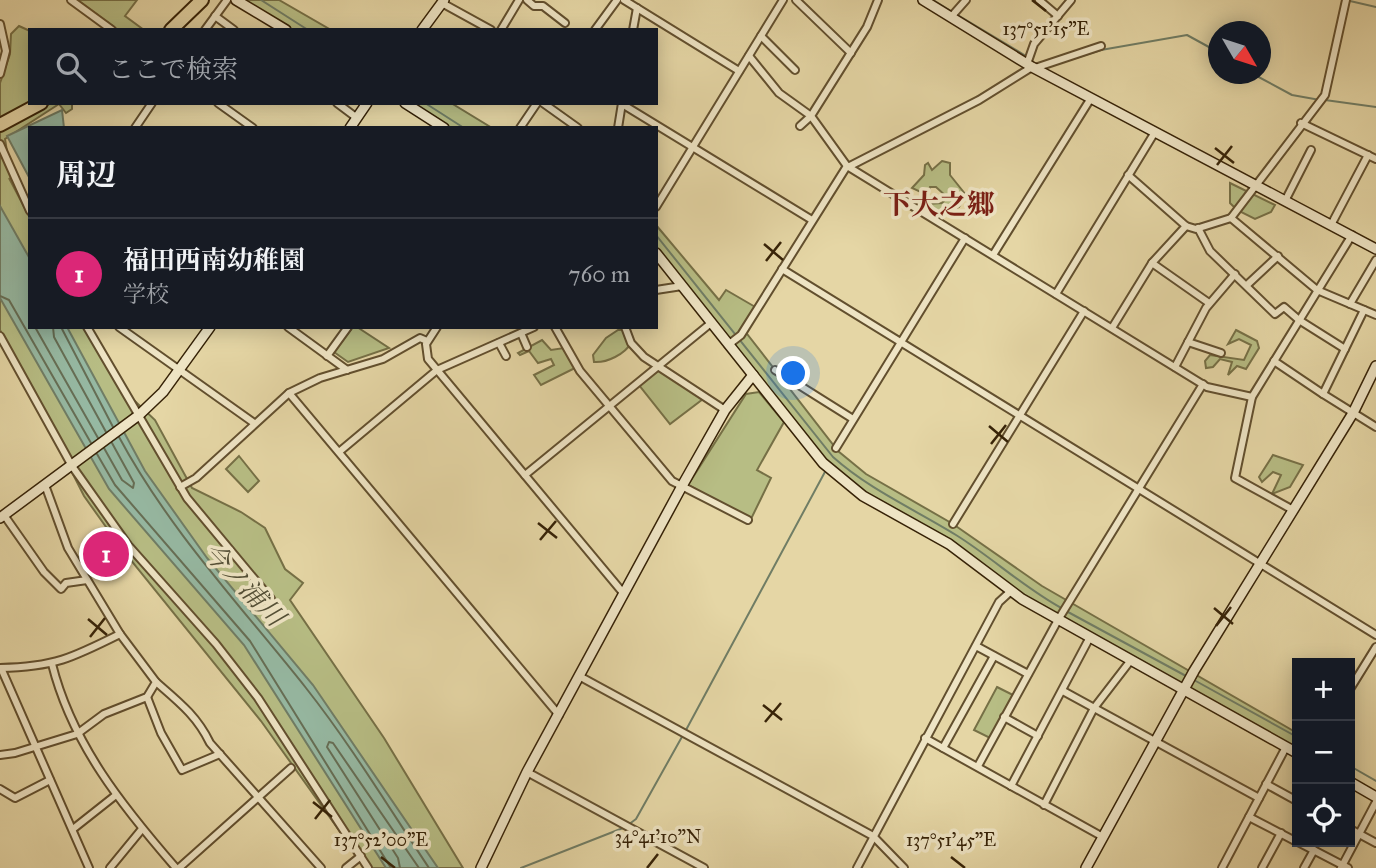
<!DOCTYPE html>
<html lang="ja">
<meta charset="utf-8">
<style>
body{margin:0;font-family:"IM FELL Great Primer","Noto Serif JP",serif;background:#242831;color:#f1f3f6}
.controls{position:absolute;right:21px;bottom:21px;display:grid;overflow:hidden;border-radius:0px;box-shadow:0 4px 18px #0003}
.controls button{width:63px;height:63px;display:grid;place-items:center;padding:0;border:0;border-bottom:2px solid #363941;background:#171b24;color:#f1f3f6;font:35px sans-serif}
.compass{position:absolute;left:1208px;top:21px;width:63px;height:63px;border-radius:50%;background:#171b24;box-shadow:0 4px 18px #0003;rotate:129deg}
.you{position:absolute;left:794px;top:374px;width:24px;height:24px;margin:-18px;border:5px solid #fff;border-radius:50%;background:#1a73e8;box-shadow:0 0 0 10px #1a73e833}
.badge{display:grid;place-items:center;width:46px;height:46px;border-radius:50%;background:#db2777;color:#fff;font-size:23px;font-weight:700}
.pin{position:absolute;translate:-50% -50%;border:4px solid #fff;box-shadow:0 2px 7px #0006}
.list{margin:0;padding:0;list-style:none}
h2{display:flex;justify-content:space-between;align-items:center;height:91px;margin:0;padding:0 28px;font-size:30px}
h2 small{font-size:23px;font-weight:400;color:#9ea1a6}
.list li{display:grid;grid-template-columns:46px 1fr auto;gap:21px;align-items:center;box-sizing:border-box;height:112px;padding:0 28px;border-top:2px solid #363941}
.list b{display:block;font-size:26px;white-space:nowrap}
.list p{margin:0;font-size:23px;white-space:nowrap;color:#9ea1a6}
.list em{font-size:23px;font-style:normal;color:#9ea1a6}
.icon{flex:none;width:38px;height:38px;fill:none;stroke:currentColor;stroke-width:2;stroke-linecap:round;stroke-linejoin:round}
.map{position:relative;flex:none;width:1376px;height:868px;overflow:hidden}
.search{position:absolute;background:#171b24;box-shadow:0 4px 18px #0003;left:28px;top:28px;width:630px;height:77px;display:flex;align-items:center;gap:18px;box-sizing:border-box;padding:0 24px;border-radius:0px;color:#9ea1a6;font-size:26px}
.panel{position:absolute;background:#171b24;box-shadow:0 4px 18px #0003;left:28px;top:126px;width:630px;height:203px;border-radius:0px}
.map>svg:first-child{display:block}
.green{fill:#b7bd84;stroke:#767046;stroke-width:2}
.water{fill:#96b9a3;stroke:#707d65;stroke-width:2}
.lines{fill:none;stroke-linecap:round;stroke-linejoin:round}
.shore{stroke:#666e55;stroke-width:2}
.stream{stroke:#707d65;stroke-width:2}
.street-casing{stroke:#624f2e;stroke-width:10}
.secondary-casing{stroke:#362207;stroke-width:12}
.highway-casing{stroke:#362207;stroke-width:16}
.street{stroke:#eee4c4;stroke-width:6}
.secondary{stroke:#eee4c4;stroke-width:9}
.highway{stroke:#e5d6a5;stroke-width:12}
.ticks{fill:none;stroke:#362207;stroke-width:2.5}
.labels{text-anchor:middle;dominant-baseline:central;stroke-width:7;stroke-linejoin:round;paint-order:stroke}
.water-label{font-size:26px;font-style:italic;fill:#534f36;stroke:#eee4c4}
.quarter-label{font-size:28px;font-weight:bold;fill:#7a1f14;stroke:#eee4c4}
.ticks-label{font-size:18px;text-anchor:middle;fill:#362207;stroke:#eee4c4;stroke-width:7;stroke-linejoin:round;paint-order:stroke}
</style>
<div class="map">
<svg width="1376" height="868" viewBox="0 0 1376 868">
<rect width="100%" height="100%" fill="#e5d6a5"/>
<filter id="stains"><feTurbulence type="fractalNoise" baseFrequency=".00286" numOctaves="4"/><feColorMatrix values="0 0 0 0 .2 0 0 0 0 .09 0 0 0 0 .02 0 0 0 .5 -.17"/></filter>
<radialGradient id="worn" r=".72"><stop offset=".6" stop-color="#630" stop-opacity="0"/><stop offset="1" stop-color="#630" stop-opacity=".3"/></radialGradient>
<g class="green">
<polygon points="77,0 137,0 125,16 144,30 118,30"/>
<polygon points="239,0 279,0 331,30 286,30"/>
<polygon points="19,26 30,31 30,102 0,119 0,83 10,54 11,34"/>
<polygon points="51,103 72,103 72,109 66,113 59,104 5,139 9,164 21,192 9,178 30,218 30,327 88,327 120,387 155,420 192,488 241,512 265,528 285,569 303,583 290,600 384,738 463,868 366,868 261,721 121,548 84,496 0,330 0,130"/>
<polygon points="405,103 451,103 492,128 446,128"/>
<polygon points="942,161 950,163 950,175 966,195 959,207 932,218 926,215 926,204 942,203 947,197 936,187 930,187 927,195 912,188 924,175 925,165 928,163 932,170"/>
<polygon points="1230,183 1275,205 1271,212 1255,219 1237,210 1230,203"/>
<polygon points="656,225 719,300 726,290 757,308 744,330 838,451 866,474 953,524 1042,586 1297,733 1297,753 1056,618 951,542 844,482 656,253"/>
<polygon points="353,327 357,327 389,348 348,362 334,352"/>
<path d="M 618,330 L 623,330 L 631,343 C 625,354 607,363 594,362 L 593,355 L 606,338 Z"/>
<polygon points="1236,330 1257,341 1259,348 1246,369 1237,366 1228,375 1232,362 1220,359 1213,367 1206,368 1205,361 1210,355 1244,360 1251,345 1239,339 1228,344"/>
<polygon points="542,340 551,350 564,348 575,368 541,385 534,375 554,365 551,359 538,363 529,351 520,355 518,353"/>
<polygon points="659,366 703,399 670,424 639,385"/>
<polygon points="759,392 784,422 757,470 771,478 751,519 688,485 746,394"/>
<polygon points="1273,455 1303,465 1290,487 1272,494 1281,475 1273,472 1262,482 1259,477"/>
<polygon points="239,456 259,481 248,492 226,469"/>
<polygon points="997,687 1013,695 990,738 974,730"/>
</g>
<g class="water">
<polygon points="62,110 64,128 30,128 30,179 7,136"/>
<polygon points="0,206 30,259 30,327 67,327 145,471 207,558 313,685 438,868 386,868 244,645 109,489 0,298"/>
</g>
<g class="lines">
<g class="shore">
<polyline points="0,296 9,300 91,443"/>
<polyline points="35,327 98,438"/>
<polyline points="53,327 54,337 106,432"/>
<polyline points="61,327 113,427"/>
<path d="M 119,437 C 169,530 241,606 306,688 C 351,745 389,808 429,868"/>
<polyline points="104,448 122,480 133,488 134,483 112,443"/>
<polyline points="97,454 115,485 250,641 391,868"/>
<polyline points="400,868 398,858 327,747 329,742 333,743 419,868"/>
</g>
<g class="stream">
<polyline points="261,0 308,30"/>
<polyline points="933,0 951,11"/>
<polyline points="1350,1 1376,7"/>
<polyline points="956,14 1026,56"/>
<polyline points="1053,65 1101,50 1187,35 1218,52"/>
<polyline points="1253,74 1292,95 1320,100"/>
<polyline points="1325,100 1376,107"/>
<polyline points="425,103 464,128"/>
<path d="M 656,235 L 833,457 C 870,490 914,509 956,535 C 993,558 1024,588 1063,609"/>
<polyline points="1068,612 1186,676"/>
<polyline points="1194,680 1297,737"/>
<polyline points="686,730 826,470"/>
<polyline points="1350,766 1376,781"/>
<polyline points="628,825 636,819 683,735"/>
<polyline points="521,868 623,828"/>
</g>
<g class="street-casing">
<g id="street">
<polyline points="71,0 112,30"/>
<polyline points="527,0 534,6 543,6 565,23"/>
<polyline points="624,0 739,71"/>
<polyline points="796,0 851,53"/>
<polyline points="878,0 867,27 811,116 847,166 1207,387 1252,397"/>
<polyline points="1039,0 1058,16"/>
<polyline points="442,3 491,30"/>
<polyline points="215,16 234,30"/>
<polyline points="951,17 966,0"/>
<polyline points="0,24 6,51 0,74"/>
<polyline points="205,30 227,0"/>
<polyline points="501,30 519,0"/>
<polyline points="595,30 617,0"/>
<polyline points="633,30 637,8"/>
<polyline points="761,36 795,70"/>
<polyline points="749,56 779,93 811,116 800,126"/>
<polyline points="1027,64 1034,44 1071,0"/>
<polyline points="1035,68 1101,46"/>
<polyline points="218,103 253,128"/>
<polyline points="337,103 357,118"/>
<polyline points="543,103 578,128"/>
<polyline points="622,104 812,220"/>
<polyline points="1301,123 1376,159"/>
<polyline points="135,128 152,103"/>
<polyline points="520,128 537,103"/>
<polyline points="618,128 622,103"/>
<polyline points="0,144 30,211"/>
<polyline points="848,167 979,100 1032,67"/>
<polyline points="1128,175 1186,226 1196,229 1231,218 1325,95 1346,0"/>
<polyline points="1285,201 1311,150"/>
<polyline points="656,207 783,0"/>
<polyline points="1231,218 1317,290 1376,315"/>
<polyline points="1331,225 1368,155"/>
<polyline points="1198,228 1210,251 1275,314 1284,307 1299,320 1345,349"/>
<polyline points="993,255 1091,98"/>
<polyline points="1152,263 1209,303"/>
<polyline points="782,269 1376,635"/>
<polyline points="1247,285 1278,256"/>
<polyline points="656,290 682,286"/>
<polyline points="1056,294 1155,132"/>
<polyline points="1350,304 1376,260"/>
<polyline points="87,327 187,498 271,599"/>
<polyline points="119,327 254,423"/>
<polyline points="288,327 347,370"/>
<polyline points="437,327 426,344 428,359 624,594"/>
<polyline points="555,327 580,371 672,481 748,520"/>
<polyline points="625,327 631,343 644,357 725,410"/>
<polyline points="1112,328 1152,263 1186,226"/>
<polyline points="521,333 527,347"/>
<polyline points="0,336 72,466 128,545 216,644 258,698 368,868"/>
<polyline points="1188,342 1221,353"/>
<polyline points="499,343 506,356"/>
<polyline points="728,345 741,335 847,166"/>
<polyline points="327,356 348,327"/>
<polyline points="1274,361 1323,394 1364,310"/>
<polyline points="1175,367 1206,308 1235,274"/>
<polyline points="775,370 853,419"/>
<polyline points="289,393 559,715"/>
<polyline points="1323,394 1376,427"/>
<polyline points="836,448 965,238"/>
<polyline points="339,452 437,370 534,327"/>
<polyline points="525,475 711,323"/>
<polyline points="180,487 196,478 289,393 320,378 383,359 420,338 427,341"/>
<polyline points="1293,510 1235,478 1252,397 1352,235"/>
<polyline points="4,515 44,572 61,589 66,583 87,580"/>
<polyline points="953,524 1084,311"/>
<polyline points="976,646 1028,674"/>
<path d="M 52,664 C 72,744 123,807 176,868"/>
<path d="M 0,668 C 54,667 72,658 120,634"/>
<polyline points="1,668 89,868"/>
<polyline points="579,676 873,836 904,868"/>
<path d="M 156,682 C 179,702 197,716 210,743 L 321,868"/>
<polyline points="1350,689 1376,647"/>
<polyline points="1063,691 1259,798"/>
<polyline points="147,697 161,733 182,770 220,754"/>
<polyline points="1004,717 1038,736"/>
<polyline points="925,738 1103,837"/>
<polyline points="943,748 994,656"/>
<polyline points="0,755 15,753 77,734 104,714 147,697 156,682 120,634 68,548 45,485"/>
<polyline points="978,766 1058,620 1203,384"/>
<polyline points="527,772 704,868"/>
<polyline points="1266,784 1297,801"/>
<polyline points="1011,786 1090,637"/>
<polyline points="0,789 15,798 50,780"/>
<polyline points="1044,805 1094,708 1131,660"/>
<polyline points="1249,817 1297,842"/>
<polyline points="73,829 116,795"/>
<polyline points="1350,829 1376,843"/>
<polyline points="1298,842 1348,868"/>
<polyline points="110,868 142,829"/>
<polyline points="179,868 291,768"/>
<polyline points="346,868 361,856"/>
<polyline points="857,868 999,602 1011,591"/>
<polyline points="1222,868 1286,747"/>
<polyline points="1262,868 1281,833"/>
<polyline points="1304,868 1314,850"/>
<polyline points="1341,868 1376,802"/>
</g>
</g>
<g class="secondary-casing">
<g id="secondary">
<polyline points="236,0 286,30"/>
<polyline points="923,0 1032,67 1376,249"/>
<polyline points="422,30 444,0"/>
<polyline points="405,103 444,128"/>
<polyline points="350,128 367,103"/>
<polyline points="656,253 823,463 863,496 949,544 1022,599 1297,753"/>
<polyline points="0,518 139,415 163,392 210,327"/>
<polyline points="1350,782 1376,797"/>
<polyline points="481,868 527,772 682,486 725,410 753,375"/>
<polyline points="1086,868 1194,671 1353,413 1376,366"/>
</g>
</g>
<g class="highway-casing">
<g id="highway">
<polyline points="171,30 202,0"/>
<polyline points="0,125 41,103"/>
</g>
</g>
<use href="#street" class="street"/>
<use href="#secondary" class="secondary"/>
<use href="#highway" class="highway"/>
</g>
<path class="ticks" d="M 1032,0 L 1046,11M 1215,148 L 1234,163M 1217,165 L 1232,146M 764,244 L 783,260M 766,261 L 781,242M 989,426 L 1008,442M 991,444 L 1006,425M 538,523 L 557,538M 540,540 L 556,521M 1214,608 L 1233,624M 88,619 L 107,635M 1216,626 L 1231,607M 90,637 L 105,618M 763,705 L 782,720M 765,722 L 781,703M 313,802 L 332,817M 315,819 L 330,800M 381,857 L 395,868M 951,857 L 965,868M 647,868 L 658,854"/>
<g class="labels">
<g class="water-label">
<text transform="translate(244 584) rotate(46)">今ノ浦川</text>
</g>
<g class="quarter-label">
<text x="939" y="204">下大之郷</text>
</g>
</g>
<g class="ticks-label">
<text x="1046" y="35">137°51'15"E</text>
<text x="658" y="843">34°41'10"N</text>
<text x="381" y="846">137°52'00"E</text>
<text x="951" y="846">137°51'45"E</text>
</g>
<rect width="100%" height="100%" filter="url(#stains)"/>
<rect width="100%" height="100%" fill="url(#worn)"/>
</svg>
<div class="controls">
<button>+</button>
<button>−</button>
<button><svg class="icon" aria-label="locate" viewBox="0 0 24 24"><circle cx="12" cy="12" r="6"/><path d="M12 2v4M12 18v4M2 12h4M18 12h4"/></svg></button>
</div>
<svg class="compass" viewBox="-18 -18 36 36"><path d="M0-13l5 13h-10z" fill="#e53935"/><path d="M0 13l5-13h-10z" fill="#9ea1a6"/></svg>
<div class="you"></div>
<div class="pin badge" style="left:106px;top:554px">1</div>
<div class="search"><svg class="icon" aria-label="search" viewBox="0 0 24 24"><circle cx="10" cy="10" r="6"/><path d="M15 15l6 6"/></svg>ここで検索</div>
<section class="panel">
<h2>周辺<small></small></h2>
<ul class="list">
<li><span class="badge">1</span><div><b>福田西南幼稚園</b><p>学校</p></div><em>760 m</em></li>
</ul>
</section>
</div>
